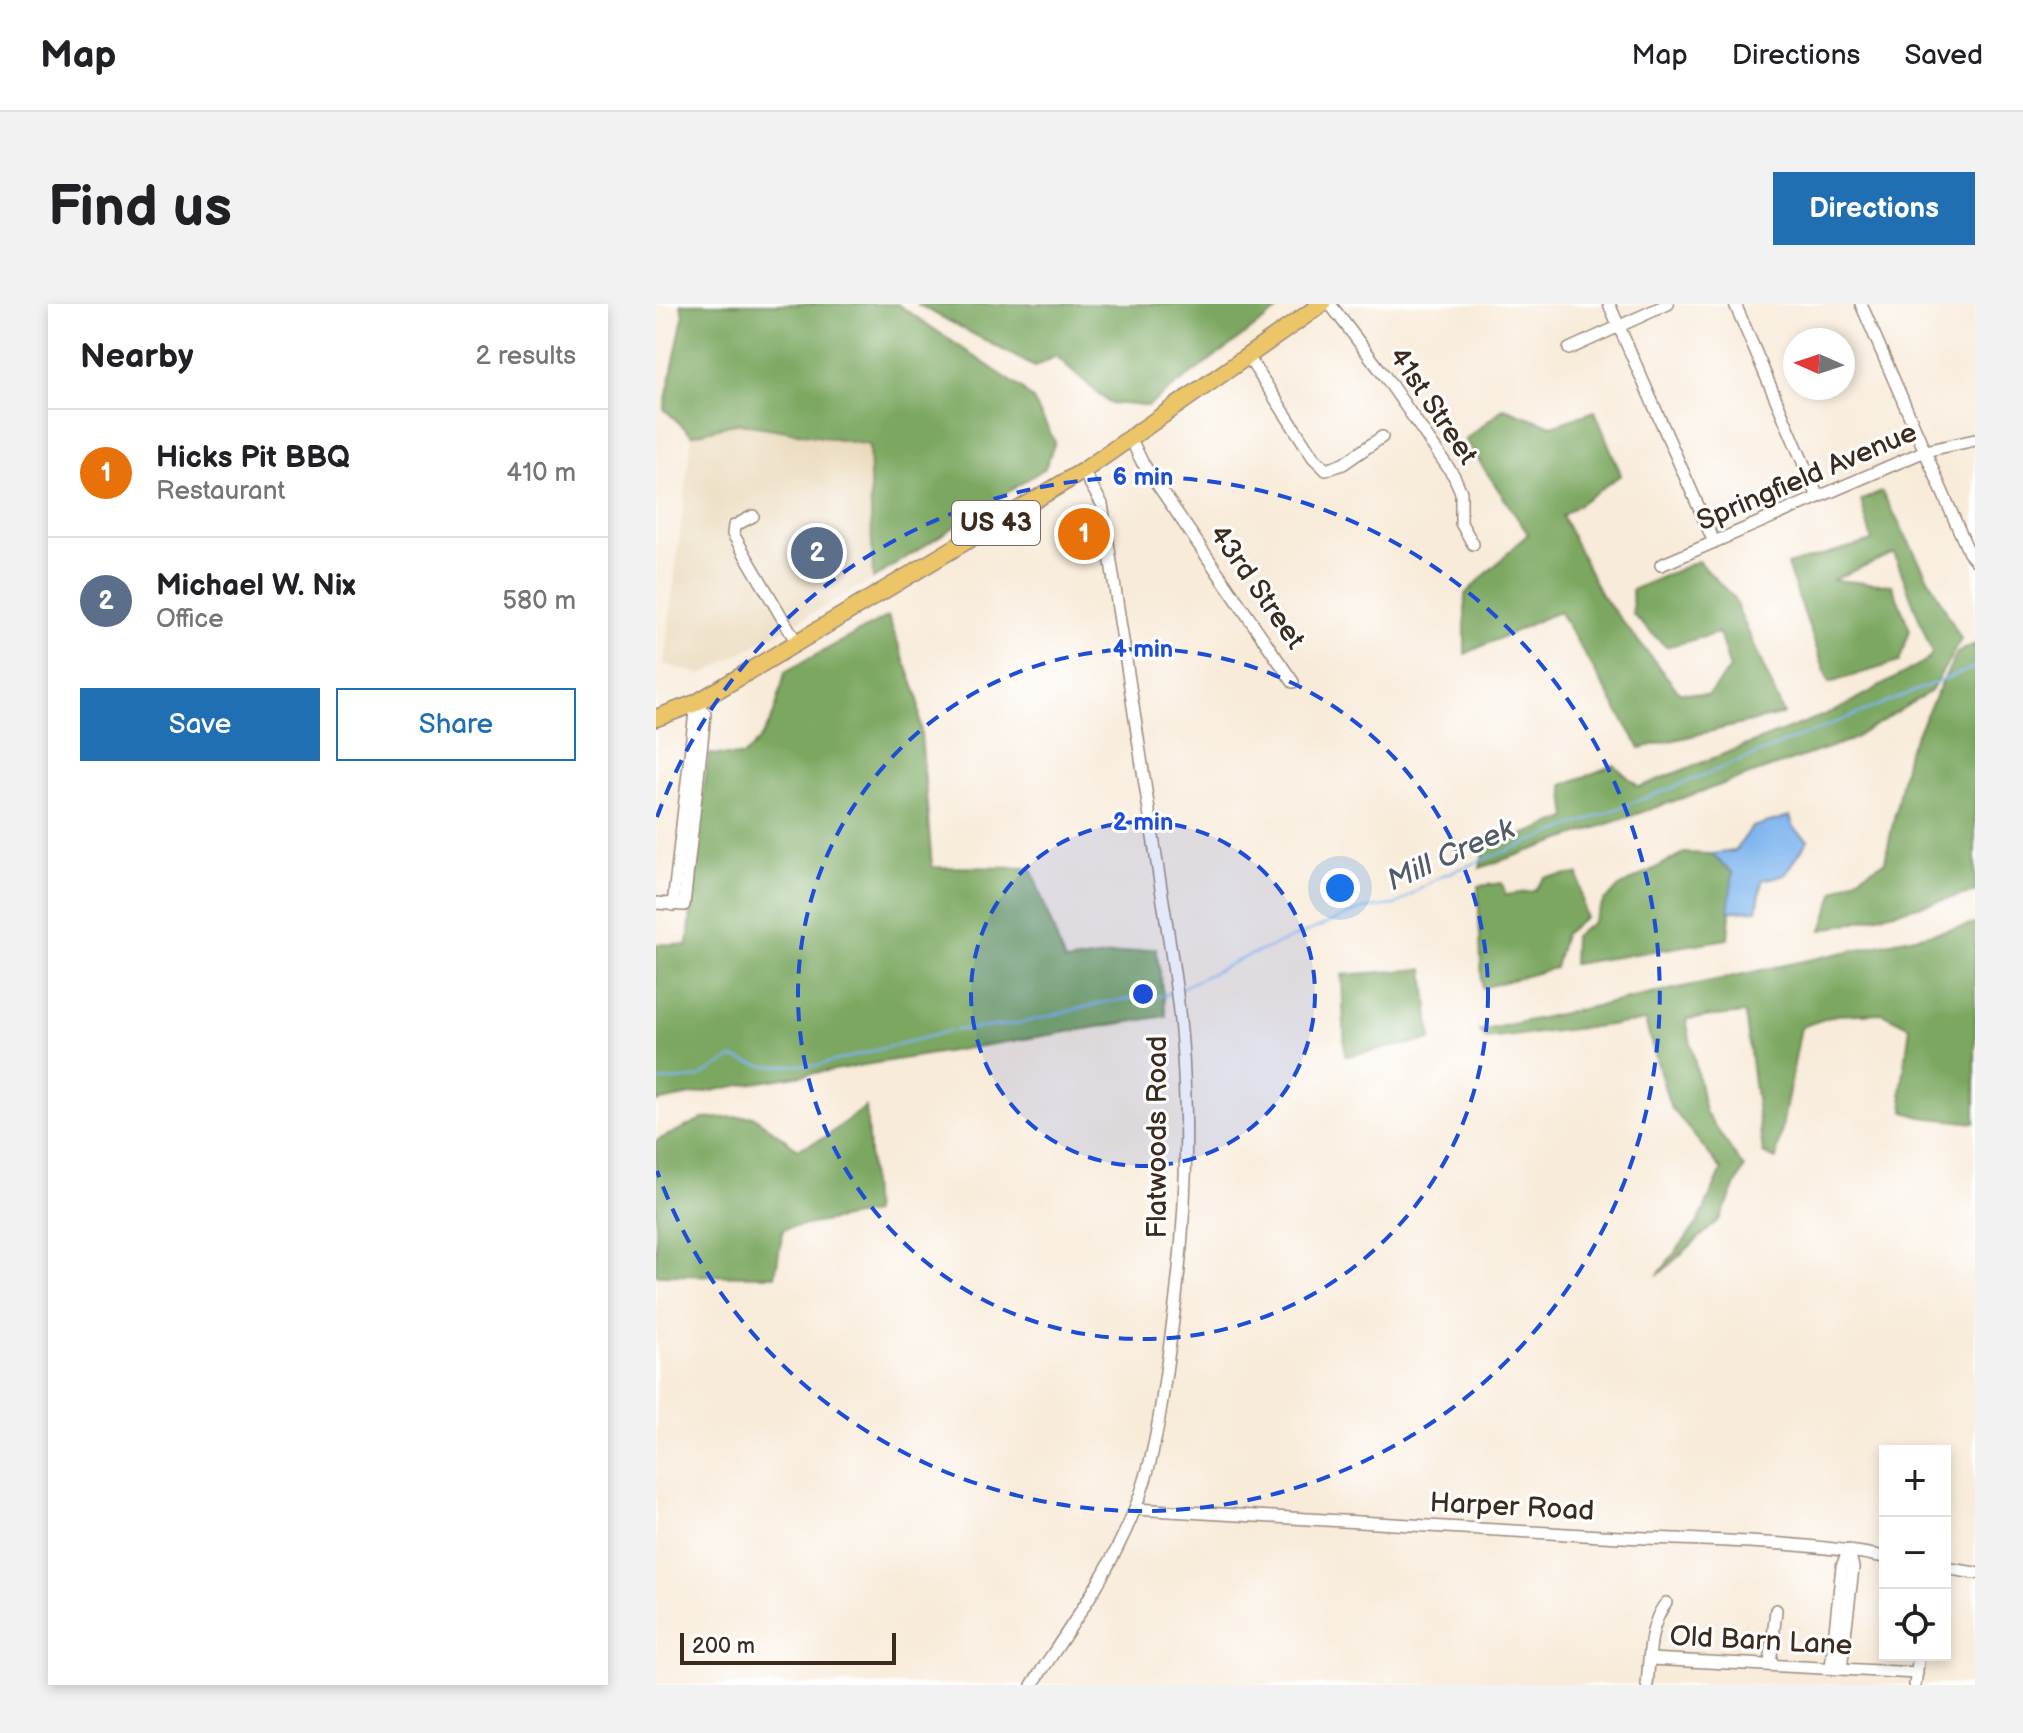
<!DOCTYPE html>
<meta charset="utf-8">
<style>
body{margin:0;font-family:"Balsamiq Sans",sans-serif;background:#f2f2f2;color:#202124}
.controls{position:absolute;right:24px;bottom:24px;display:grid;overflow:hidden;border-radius:0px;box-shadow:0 4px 12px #0003}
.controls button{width:72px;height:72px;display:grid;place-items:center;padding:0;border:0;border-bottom:2px solid #e0e0e0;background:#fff;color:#202124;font:40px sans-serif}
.compass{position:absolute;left:1127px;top:24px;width:72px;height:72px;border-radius:50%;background:#fff;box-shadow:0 4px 12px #0003;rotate:273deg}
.scale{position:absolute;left:24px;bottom:20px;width:216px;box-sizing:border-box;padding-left:8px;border:4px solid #3b2a1e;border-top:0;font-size:22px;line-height:28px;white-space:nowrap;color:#3b2a1e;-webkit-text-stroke:6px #fff;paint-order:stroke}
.you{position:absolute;left:684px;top:584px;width:28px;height:28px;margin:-20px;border:6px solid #fff;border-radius:50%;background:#1a73e8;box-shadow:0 0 0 12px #1a73e833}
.badge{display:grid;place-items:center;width:52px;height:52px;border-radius:50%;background:#1f6fb2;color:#fff;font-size:26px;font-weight:700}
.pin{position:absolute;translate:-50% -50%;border:4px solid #fff;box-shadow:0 2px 8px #0006}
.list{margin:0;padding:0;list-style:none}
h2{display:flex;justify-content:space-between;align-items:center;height:104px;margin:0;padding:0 32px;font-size:34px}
h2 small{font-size:26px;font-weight:400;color:#757577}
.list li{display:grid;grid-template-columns:52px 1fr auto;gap:24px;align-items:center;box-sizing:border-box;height:128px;padding:0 32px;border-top:2px solid #e0e0e0}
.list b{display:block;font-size:30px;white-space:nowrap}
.list p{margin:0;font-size:26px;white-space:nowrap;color:#757577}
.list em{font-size:26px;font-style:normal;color:#757577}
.actions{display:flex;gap:16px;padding:24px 32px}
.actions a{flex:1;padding:18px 0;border:2px solid #1f6fb2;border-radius:0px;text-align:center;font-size:28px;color:#1f6fb2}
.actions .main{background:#1f6fb2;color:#fff}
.icon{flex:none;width:44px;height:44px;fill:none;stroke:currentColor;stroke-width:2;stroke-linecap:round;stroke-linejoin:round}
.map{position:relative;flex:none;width:1319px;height:1381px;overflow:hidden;border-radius:0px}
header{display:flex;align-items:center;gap:48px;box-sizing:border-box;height:112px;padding:0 40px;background:#fff;border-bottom:2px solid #e0e0e0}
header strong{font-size:38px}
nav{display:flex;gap:44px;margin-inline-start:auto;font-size:28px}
.intro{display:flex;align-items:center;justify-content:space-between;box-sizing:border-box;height:192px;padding:0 48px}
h1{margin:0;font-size:56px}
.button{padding:20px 36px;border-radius:0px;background:#1f6fb2;color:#fff;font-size:28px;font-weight:700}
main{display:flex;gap:48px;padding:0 48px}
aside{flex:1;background:#fff;border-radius:0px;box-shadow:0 4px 12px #0003}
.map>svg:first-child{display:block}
.built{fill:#ead9ba}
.forest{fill:#7ca760;stroke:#5c683f;stroke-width:2}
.water{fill:#7fb5ee;stroke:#5d7086;stroke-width:2}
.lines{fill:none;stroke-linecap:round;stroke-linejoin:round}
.stream{stroke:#7fb5ee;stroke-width:2}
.minor-casing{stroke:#9a8a7c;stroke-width:14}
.highway-casing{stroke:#9a8a7c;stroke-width:19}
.minor{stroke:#fff;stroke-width:11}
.highway{stroke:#ecc569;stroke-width:16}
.ring{fill:none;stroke:#1d4ed8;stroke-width:4;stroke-dasharray:14 10}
.labels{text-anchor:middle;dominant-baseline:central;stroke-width:6;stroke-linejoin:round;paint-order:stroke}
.shield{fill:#fff;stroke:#766a62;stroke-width:2}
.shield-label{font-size:26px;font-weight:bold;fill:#3b2a1e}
.street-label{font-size:28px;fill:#3b2a1e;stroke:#fff}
.water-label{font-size:30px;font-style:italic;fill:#535b67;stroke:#fff}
.centre{fill:#1d4ed8;stroke:#fff;stroke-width:4}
.ring-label{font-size:24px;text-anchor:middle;font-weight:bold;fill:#1d4ed8;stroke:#fff;stroke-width:6;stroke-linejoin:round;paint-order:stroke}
</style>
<header>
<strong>Map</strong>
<nav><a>Map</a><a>Directions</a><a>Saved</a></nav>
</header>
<div class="intro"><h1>Find us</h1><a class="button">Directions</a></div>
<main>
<aside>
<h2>Nearby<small>2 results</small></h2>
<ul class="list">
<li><span class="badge" style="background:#e8710a">1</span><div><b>Hicks Pit BBQ</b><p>Restaurant</p></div><em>410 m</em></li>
<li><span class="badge" style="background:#5c6f8a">2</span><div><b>Michael W. Nix</b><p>Office</p></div><em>580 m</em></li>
</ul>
<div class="actions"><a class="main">Save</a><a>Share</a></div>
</aside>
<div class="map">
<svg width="1319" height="1381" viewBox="0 0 1319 1381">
<rect width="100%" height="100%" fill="#fff"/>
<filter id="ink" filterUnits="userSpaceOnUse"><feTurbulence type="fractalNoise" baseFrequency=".0125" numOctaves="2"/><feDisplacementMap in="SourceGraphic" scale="16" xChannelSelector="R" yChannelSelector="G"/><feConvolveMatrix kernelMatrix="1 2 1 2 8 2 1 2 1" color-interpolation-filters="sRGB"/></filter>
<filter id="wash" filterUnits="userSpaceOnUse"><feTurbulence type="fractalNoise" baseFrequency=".006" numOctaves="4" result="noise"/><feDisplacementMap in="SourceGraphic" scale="32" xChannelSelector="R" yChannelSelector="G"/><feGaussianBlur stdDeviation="1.8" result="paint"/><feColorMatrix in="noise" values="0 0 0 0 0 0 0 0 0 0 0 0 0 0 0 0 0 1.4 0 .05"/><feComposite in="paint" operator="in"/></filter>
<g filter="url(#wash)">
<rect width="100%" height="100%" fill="#f8ebd9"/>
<polygon class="built" points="82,119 213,141 217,275 46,371 8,360 36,131"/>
<g class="forest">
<polygon points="25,0 241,0 365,84 377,96 399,138 389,164 217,275 213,141 82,119 36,131 8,105 27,13"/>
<polygon points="261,0 630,0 492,102 453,99 400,52 379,63"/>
<polygon points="848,104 896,122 939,107 965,171 906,212 945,291 1023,388 1052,391 1074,365 1063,329 1010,343 977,311 976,286 1042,257 1077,293 1128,410 984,444 903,307 809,350 809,290 872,230 809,136"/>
<polygon points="1226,188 1305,335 1275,387 1195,436 824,564 828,546 911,514 907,481 958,461 983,483 1181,406 1271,356 1276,349 1238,249 1176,276 1236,281 1254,326 1243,358 1173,379 1131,261 1216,237 1205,196"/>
<path d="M 232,312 L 262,393 L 276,563 L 375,564 L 409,658 L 500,644 L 510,712 L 85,781 L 0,798 L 0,640 L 32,641 L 43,518 L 53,450 L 87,452 C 117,427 120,404 129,368 Z"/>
<polygon points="1319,340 1319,588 1166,626 1179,587 1229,557 1252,447 1301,349"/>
<polygon points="1028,549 1055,550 1077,569 1072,635 917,660 918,632 936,619 948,597 963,583"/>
<polygon points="922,570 929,613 908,630 899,664 826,684 822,582 846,579 850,591 878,587 889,573"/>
<polygon points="1319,620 1319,819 1265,813 1249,808 1245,789 1254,723 1226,709 1180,711 1145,723 1120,855 1107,849 1089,709 1030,715 1049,808 1088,864 1064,915 1001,972 1043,917 1066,866 1014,802 989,717 830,735 824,727"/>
<polygon points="768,665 775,736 689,752 686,671"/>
<polygon points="210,803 217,909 127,925 119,972 0,971 0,837 46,815 97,812 142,845 168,834"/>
</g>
<polygon class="water" points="1134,512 1138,524 1152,536 1129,571 1106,576 1101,606 1072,607 1077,569 1055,550 1079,547 1096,523"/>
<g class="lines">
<g class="stream">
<polyline points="525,684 583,656 706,605 739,601 785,572 1013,485 1319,363"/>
<polyline points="0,777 41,774 76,754 109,762 163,761 294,727 361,720 449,698 505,692 516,688"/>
</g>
</g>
</g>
<g filter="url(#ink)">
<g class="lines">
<g class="minor-casing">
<g id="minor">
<polyline points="674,0 728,71 798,172 805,188 805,219 817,240"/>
<polyline points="953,0 1058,238"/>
<polyline points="1079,0 1162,193"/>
<polyline points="1205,0 1313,249 1319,256"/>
<polyline points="913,45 1012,0"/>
<polyline points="591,51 657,153 670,166 687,160 726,133"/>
<polyline points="474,133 486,158 637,378"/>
<polyline points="97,212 78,222 77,230 141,339"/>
<polyline points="1005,261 1269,147 1319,136"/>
<polyline points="0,599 28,601 49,410 40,399"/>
<polyline points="17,601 40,399"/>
<path d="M 479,1205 C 635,1214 790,1223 945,1232 C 1041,1237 1135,1235 1229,1253"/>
<polyline points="1289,1264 1319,1269"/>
<polyline points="994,1355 1261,1369"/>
<polyline points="1114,1361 1120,1306"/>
<polyline points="1175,1364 1186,1262 1193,1246 1197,1264 1185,1365"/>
<path d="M 376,1381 C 413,1325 453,1270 478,1207 C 500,1155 506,1095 514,1039 C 527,950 533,861 528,771 C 525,695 510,620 499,546 C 481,430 464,315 446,200 L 427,167"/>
<path d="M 991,1381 C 994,1353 992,1322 1010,1299"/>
<polyline points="1259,1381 1263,1351"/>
</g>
</g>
<g class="highway-casing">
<polyline id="highway" points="0,414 40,399 427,167 666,0"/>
</g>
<use href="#minor" class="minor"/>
<use href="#highway" class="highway"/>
</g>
</g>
<circle cx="487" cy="690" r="172" fill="#1d4ed8" fill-opacity=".12"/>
<g class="ring">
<circle cx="487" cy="690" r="172"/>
<circle cx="487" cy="690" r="345"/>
<path d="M1 513A517 517 0 1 1 1 867"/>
</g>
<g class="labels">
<rect class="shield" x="296" y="197" width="88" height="44" rx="6"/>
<g class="shield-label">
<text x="340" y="219">US 43</text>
</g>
<g class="street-label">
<text transform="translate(777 102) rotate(56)">41st Street</text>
<text transform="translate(1151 173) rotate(-23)">Springfield Avenue</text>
<text transform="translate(601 283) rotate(55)">43rd Street</text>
<text transform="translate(501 833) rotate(-90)">Flatwoods Road</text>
<text transform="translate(856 1203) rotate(3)">Harper Road</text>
<text transform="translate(1105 1337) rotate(3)">Old Barn Lane</text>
</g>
<g class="water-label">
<text transform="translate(795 551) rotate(-24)">Mill Creek</text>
</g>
</g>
<circle cx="487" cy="690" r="12" class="centre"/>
<g class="ring-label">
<text x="487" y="181">6 min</text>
<text x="487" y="353">4 min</text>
<text x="487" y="526">2 min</text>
</g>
</svg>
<div class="controls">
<button>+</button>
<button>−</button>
<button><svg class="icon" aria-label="locate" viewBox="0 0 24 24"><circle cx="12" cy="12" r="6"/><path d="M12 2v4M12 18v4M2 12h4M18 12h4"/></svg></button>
</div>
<svg class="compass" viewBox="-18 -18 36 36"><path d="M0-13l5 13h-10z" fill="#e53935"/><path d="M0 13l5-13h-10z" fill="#757577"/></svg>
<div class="scale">200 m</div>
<div class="you"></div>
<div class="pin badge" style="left:428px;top:230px;background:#e8710a">1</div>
<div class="pin badge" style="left:161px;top:249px;background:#5c6f8a">2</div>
</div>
</main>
